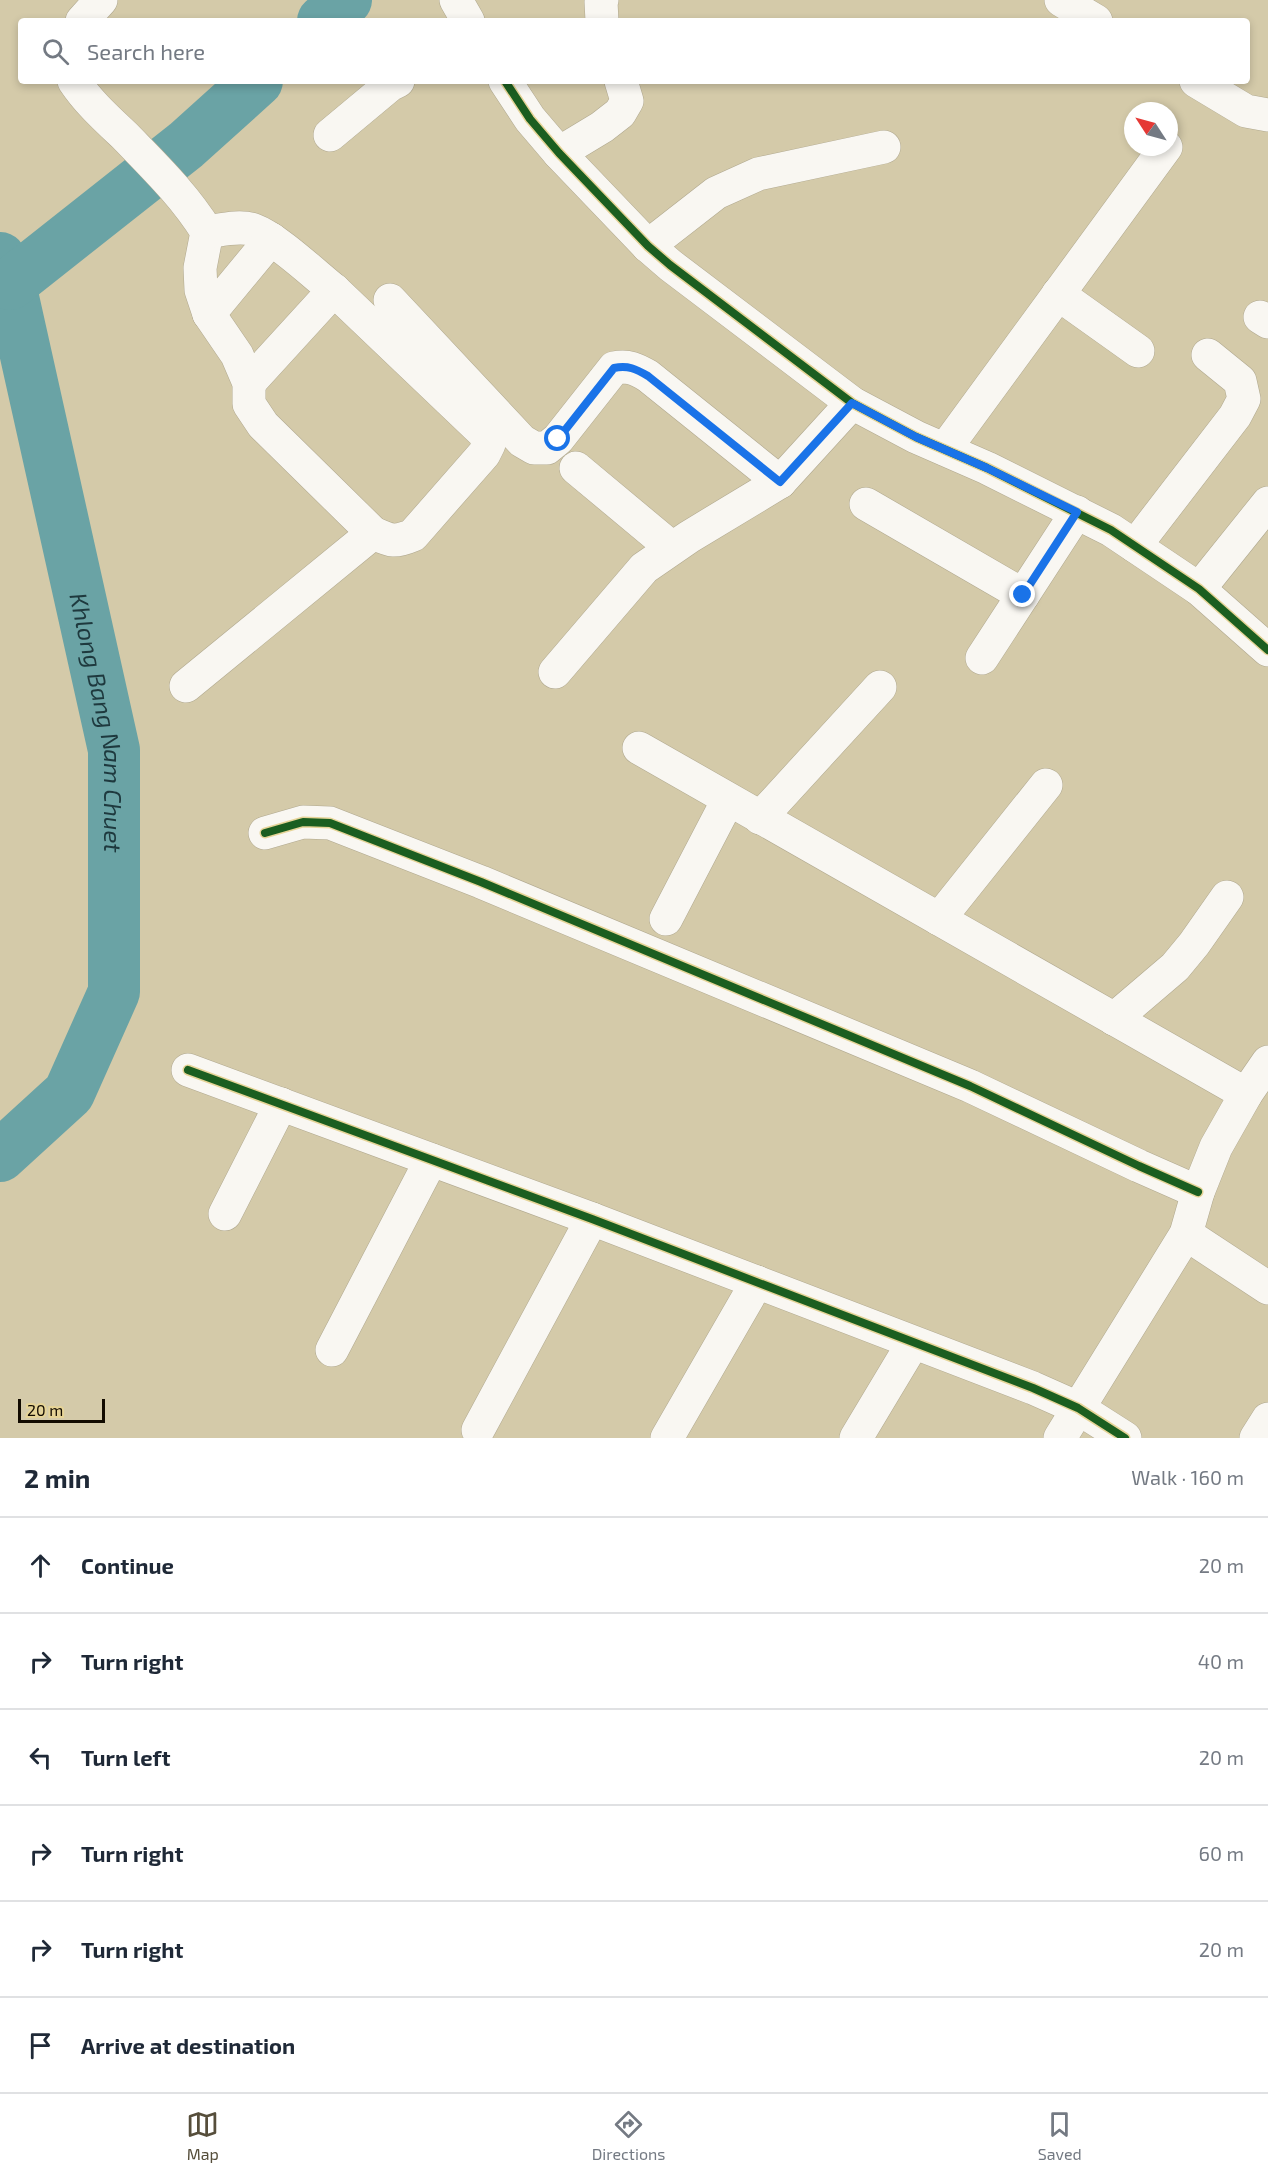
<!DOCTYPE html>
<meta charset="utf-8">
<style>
body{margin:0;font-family:"Exo 2",sans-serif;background:#f2f2f3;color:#1f2937}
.compass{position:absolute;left:1124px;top:102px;width:54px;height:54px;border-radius:50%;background:#fff;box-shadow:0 3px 9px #0003;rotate:306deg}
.scale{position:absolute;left:18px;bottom:15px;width:87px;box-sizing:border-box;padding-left:6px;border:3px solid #120b00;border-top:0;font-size:16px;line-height:21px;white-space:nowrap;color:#120b00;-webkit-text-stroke:4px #e6d497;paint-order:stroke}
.stop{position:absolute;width:18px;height:18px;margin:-14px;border:4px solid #1a73e8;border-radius:50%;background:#fff}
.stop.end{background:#1a73e8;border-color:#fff;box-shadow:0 2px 6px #0008}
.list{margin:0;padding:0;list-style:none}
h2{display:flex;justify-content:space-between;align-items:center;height:78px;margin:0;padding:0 24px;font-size:26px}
h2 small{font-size:20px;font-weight:400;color:#747a83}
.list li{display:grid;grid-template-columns:39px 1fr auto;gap:18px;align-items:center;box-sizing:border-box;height:96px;padding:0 24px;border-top:2px solid #e0e1e3}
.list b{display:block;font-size:22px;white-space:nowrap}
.list em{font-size:20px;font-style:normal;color:#747a83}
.icon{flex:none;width:33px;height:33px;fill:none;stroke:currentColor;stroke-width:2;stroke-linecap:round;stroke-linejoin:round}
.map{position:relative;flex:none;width:1268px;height:1438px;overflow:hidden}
.search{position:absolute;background:#fff;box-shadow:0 3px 9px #0003;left:18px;right:18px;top:18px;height:66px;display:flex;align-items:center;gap:15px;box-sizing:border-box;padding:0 21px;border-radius:6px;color:#747a83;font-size:22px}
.sheet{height:654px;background:#fff}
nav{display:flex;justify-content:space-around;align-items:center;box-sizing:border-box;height:84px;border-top:2px solid #e0e1e3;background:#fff;font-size:16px;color:#747a83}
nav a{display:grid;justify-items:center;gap:3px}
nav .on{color:#564e3b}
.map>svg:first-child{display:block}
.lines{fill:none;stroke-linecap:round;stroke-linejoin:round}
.river{stroke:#6aa3a5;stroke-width:52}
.minor-casing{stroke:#b0a88f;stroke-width:34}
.minor{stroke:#f9f7f2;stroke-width:33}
.cycleway-casing{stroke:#e6d497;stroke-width:11}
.cycleway{stroke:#1b5e20;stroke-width:8}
.route{stroke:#1a73e8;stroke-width:8}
.labels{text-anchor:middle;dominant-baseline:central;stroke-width:4.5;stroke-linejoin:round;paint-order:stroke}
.water-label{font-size:24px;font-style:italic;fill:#1e393e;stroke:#e6d497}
</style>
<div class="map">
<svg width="1268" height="1438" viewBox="0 0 1268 1438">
<rect width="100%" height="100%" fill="#d4caa9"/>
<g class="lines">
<g class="river">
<polyline points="323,21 346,0"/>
<path id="s1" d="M 0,258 L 10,284 L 114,750 L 114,992 L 69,1093 L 0,1156"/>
<polyline points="10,284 186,145 257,81"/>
</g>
<g class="minor-casing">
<g id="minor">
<polyline points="456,0 468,21"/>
<polyline points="1061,0 1096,21"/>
<polyline points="82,21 101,0"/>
<polyline points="602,21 601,2 602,0"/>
<path d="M 74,81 C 88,102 107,119 125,136 C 154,166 185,196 207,232 L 200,268 L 201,290 L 209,314 L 237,355 L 249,383 L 249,404 L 263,425 L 373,533 C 391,541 394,543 413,535 L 484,454 L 489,444 L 484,433 L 334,290"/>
<polyline points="505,81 530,119 559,153 648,246 670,265 852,403 916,437 987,468 1111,530 1199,589 1268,650"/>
<polyline points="1196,81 1246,111 1268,115"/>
<polyline points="330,135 390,85 398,81"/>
<polyline points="559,153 602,127 620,113 627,101 621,81"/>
<path d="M 207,232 C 221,230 240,225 254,230 C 276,238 314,274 334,290 L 249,383"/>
<polyline points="648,246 716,193 758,174 884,147"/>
<polyline points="1058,294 1138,351"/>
<path d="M 390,300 L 522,441 L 534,448 L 547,448 L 558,439 L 614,368 C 628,365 636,369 648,376 L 780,482"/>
<polyline points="209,314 271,239"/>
<polyline points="1260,317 1268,322"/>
<polyline points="945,449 1166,147"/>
<polyline points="576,468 672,548"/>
<polyline points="866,504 1023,595"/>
<polyline points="1135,546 1235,416 1244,399 1240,381 1208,355"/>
<polyline points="1199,589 1268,503"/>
<polyline points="982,658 1077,512"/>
<polyline points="555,672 644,568 689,537 780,482 852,403"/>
<polyline points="186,686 373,533"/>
<polyline points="639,748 1246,1094"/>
<polyline points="760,818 880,687"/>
<polyline points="265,833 303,822 330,823 481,882 970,1086 1139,1166 1198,1192"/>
<polyline points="666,919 728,800"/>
<polyline points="939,919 1046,785"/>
<polyline points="1114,1019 1175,967 1194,944 1227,897"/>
<polyline points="188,1070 592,1219 1033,1388 1078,1408 1125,1438"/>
<polyline points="225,1214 281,1104"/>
<polyline points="1186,1234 1268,1288"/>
<polyline points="332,1350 431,1160"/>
<polyline points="478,1430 592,1219"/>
<polyline points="667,1438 757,1282"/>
<polyline points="856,1438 913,1343"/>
<polyline points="1060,1438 1186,1234 1198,1192 1216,1147 1246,1094 1268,1062"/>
<polyline points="1256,1438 1268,1419"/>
</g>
</g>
<use href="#minor" class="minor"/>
<g class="cycleway-casing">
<g id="cycleway">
<polyline points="505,81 530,119 559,153 648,246 670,265 852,403 916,437 987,468 1111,530 1199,589 1268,650"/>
<polyline points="265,833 303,822 330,823 481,882 970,1086 1139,1166 1198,1192"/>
<polyline points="188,1070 592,1219 1033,1388 1078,1408 1125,1438"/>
</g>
</g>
<use href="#cycleway" class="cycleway"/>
</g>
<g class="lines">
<path class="route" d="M 558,439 L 614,368 C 628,365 636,369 648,376 L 780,482 L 852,403 L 916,437 L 987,468 L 1077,512 L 1023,595"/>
</g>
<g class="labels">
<g class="water-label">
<text stroke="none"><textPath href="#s1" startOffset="476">Khlong Bang Nam Chuet</textPath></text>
</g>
</g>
</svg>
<svg class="compass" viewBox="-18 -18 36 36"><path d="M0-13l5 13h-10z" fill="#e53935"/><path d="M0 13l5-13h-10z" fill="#747a83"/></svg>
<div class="scale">20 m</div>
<div class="stop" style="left:558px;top:439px"></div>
<div class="stop end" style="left:1023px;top:595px"></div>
<div class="search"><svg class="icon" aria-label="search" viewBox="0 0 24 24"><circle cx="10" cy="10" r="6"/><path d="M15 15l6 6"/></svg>Search here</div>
</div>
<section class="sheet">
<h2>2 min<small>Walk · 160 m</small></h2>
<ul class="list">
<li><svg class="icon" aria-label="ahead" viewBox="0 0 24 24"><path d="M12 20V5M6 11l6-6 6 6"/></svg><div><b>Continue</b></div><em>20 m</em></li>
<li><svg class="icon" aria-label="right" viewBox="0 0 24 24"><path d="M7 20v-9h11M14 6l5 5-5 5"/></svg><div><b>Turn right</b></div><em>40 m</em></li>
<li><svg class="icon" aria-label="left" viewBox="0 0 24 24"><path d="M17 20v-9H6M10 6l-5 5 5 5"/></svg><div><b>Turn left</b></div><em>20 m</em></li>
<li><svg class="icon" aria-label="right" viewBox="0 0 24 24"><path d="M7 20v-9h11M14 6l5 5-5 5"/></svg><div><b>Turn right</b></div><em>60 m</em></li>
<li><svg class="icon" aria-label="right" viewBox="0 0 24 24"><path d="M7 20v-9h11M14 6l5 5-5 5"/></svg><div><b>Turn right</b></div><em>20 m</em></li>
<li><svg class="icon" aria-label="arrive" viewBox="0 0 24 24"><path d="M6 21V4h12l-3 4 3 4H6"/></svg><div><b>Arrive at destination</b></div></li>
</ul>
</section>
<nav>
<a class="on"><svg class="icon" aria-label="map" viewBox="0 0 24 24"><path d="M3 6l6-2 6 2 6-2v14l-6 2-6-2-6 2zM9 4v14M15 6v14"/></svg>Map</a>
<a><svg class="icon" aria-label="directions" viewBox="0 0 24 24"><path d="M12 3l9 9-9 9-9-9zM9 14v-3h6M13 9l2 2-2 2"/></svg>Directions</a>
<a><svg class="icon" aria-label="saved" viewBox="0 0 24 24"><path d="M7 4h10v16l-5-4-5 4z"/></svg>Saved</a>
</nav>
